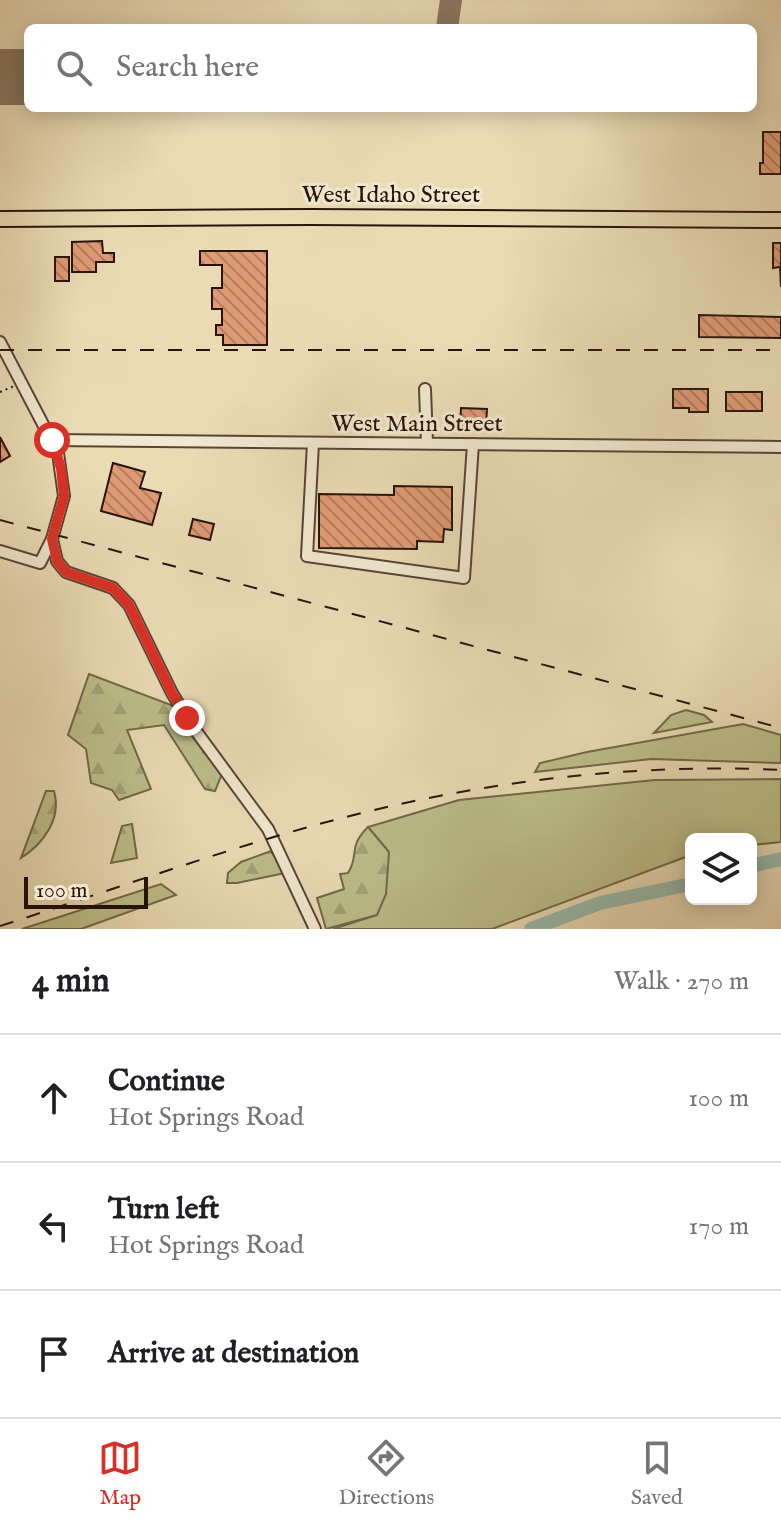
<!DOCTYPE html>
<meta charset="utf-8">
<style>
body{margin:0;font-family:"IM FELL English",serif;background:#f2f2f2;color:#202124}
.controls{position:absolute;right:24px;bottom:24px;display:grid;overflow:hidden;border-radius:12px;box-shadow:0 4px 20px #0003}
.controls button{width:72px;height:72px;display:grid;place-items:center;padding:0;border:0;border-bottom:2px solid #e0e0e0;background:#fff;color:#202124;font:40px sans-serif}
.scale{position:absolute;left:24px;bottom:20px;width:124px;box-sizing:border-box;padding-left:8px;border:4px solid #29130b;border-top:0;font-size:22px;line-height:28px;white-space:nowrap;color:#29130b;-webkit-text-stroke:6px #f1e8cf;paint-order:stroke}
.stop{position:absolute;width:24px;height:24px;margin:-18px;border:6px solid #d93025;border-radius:50%;background:#fff}
.stop.end{background:#d93025;border-color:#fff;box-shadow:0 2px 8px #0008}
.list{margin:0;padding:0;list-style:none}
h2{display:flex;justify-content:space-between;align-items:center;height:104px;margin:0;padding:0 32px;font-size:34px}
h2 small{font-size:26px;font-weight:400;color:#757577}
.list li{display:grid;grid-template-columns:52px 1fr auto;gap:24px;align-items:center;box-sizing:border-box;height:128px;padding:0 32px;border-top:2px solid #e0e0e0}
.list b{display:block;font-size:30px;white-space:nowrap}
.list p{margin:0;font-size:26px;white-space:nowrap;color:#757577}
.list em{font-size:26px;font-style:normal;color:#757577}
.icon{flex:none;width:44px;height:44px;fill:none;stroke:currentColor;stroke-width:2;stroke-linecap:round;stroke-linejoin:round}
.map{position:relative;flex:none;width:781px;height:929px;overflow:hidden}
.search{position:absolute;background:#fff;box-shadow:0 4px 20px #0003;left:24px;right:24px;top:24px;height:88px;display:flex;align-items:center;gap:20px;box-sizing:border-box;padding:0 28px;border-radius:12px;color:#757577;font-size:30px}
.sheet{height:488px;background:#fff}
nav{display:flex;justify-content:space-around;align-items:center;box-sizing:border-box;height:112px;border-top:2px solid #e0e0e0;background:#fff;font-size:22px;color:#757577}
nav a{display:grid;justify-items:center;gap:4px}
nav .on{color:#d93025}
.map>svg:first-child{display:block}
.grass{fill:#bcbe8a;stroke:#72684a;stroke-width:2}
.forest{fill:url(#forest-firs);stroke:#72684a;stroke-width:2}
.lines{fill:none;stroke-linecap:round;stroke-linejoin:round}
.river{stroke:#98bbac;stroke-width:14}
.taxiway{stroke:#8a7760;stroke-width:22}
.runway{stroke:#8a7760;stroke-width:56}
.building{fill:url(#building-back-hatch);stroke:#29130b;stroke-width:2}
.minor-casing{stroke:#594536;stroke-width:14}
.major-casing{stroke:#29130b;stroke-width:18}
.path{stroke:#29130b;stroke-width:2;stroke-dasharray:2 4;stroke-linecap:butt}
.minor{stroke:#f1e8cf;stroke-width:10}
.major{stroke:#eadbb5;stroke-width:14}
.rail{stroke:#29130b;stroke-width:2;stroke-dasharray:14 14;stroke-linecap:butt}
.route{stroke:#d93025;stroke-width:10}
.labels{text-anchor:middle;dominant-baseline:central;stroke-width:6;stroke-linejoin:round;paint-order:stroke}
.street-label{font-size:24px;fill:#29130b;stroke:#f1e8cf}
</style>
<div class="map">
<svg width="781" height="929" viewBox="0 0 781 929">
<defs>
<pattern id="forest-firs" width="22" height="20" patternUnits="userSpaceOnUse" patternTransform="scale(2)"><rect width="22" height="20" fill="#bcbe8a"/><path d="M5 1l3.5 6h-7zM16 11l3.5 6h-7z" fill="#a2a276"/></pattern>
<pattern id="building-back-hatch" width="6" height="6" patternUnits="userSpaceOnUse" patternTransform="scale(2)"><rect width="6" height="6" fill="#df9b75"/><path d="M-1 5l2 2M0 0l6 6M5-1l2 2" fill="none" stroke="#b57d5e"/></pattern>
</defs>
<rect width="100%" height="100%" fill="#eadbb5"/>
<filter id="stains"><feTurbulence type="fractalNoise" baseFrequency=".0025" numOctaves="4"/><feColorMatrix values="0 0 0 0 .2 0 0 0 0 .09 0 0 0 0 .02 0 0 0 .5 -.17"/></filter>
<radialGradient id="worn" r=".72"><stop offset=".6" stop-color="#630" stop-opacity="0"/><stop offset="1" stop-color="#630" stop-opacity=".3"/></radialGradient>
<g class="grass">
<polygon points="686,710 704,715 712,722 654,733 671,715"/>
<polygon points="743,724 781,735 781,763 651,759 535,772 540,763 587,752"/>
<polygon points="781,779 781,842 751,845 751,839 691,839 691,855 492,929 333,929 377,915 389,852 368,827 459,800 655,780"/>
<polygon points="161,884 176,895 81,929 22,929"/>
</g>
<g class="forest">
<polygon points="89,674 171,705 222,774 215,791 205,789 164,725 127,730 151,789 119,800 112,790 91,783 86,749 68,735"/>
<path d="M 46,791 L 54,791 C 62,819 43,844 21,858 Z"/>
<polygon points="132,824 137,858 111,863 122,826"/>
<path d="M 368,827 L 389,852 L 386,894 L 377,915 L 326,929 L 317,898 L 344,889 L 340,874 L 348,873 C 360,854 347,848 368,827 Z"/>
<polygon points="271,851 285,873 237,883 227,883 228,873 241,862"/>
</g>
<g class="lines">
<g class="river">
<polyline points="751,866 781,859"/>
<polyline points="531,929 600,903 691,884"/>
</g>
<polyline class="taxiway" points="447,28 451,0"/>
<polyline class="runway" points="0,77 28,77"/>
</g>
<g class="building">
<polygon points="763,132 781,132 781,174 760,174 760,163 763,163"/>
<polygon points="102,241 103,253 114,253 114,262 96,262 96,272 72,272 72,242"/>
<polygon points="773,243 781,243 781,287 780,267 773,268"/>
<polygon points="200,251 267,251 267,345 223,345 223,335 216,335 216,325 222,325 222,309 212,309 212,288 222,288 222,265 200,265"/>
<rect x="55" y="257" width="14" height="24"/>
<polygon points="699,315 781,317 781,338 699,337"/>
<polygon points="673,389 708,389 708,412 689,412 689,408 673,408"/>
<rect x="726" y="392" width="36" height="19"/>
<polygon points="461,408 487,409 486,426 460,425"/>
<polygon points="0,437 10,456 0,462"/>
<polygon points="113,463 145,472 140,488 161,493 152,525 101,511"/>
<polygon points="394,486 452,487 452,530 444,529 443,542 417,541 417,549 319,548 319,494 394,495"/>
<polygon points="193,519 214,524 210,540 189,535"/>
</g>
<g class="lines">
<g class="minor-casing">
<g id="minor">
<polyline points="0,342 58,453 64,496 52,539 57,561 66,572 113,588 129,605 172,693 190,723 268,829 315,929"/>
<polyline points="425,389 427,443"/>
<polyline points="52,440 781,447"/>
<polyline points="313,443 307,556 464,578 473,444"/>
<polyline points="0,551 40,563 52,539"/>
</g>
</g>
<g class="major-casing">
<polyline id="major" points="0,219 311,217 781,220"/>
</g>
<polyline class="path" points="0,392 14,386"/>
<use href="#minor" class="minor"/>
<use href="#major" class="major"/>
<g class="rail">
<polyline points="0,350 781,350"/>
<polyline points="0,520 781,728"/>
<path d="M 0,926 C 113,890 226,848 342,818 C 485,781 633,763 781,770"/>
</g>
</g>
<g class="lines">
<polyline class="route" points="52,440 61,468 64,496 52,539 57,561 66,572 113,588 129,605 172,693 187,718"/>
</g>
<g class="labels">
<g class="street-label">
<text x="391" y="195">West Idaho Street</text>
<text x="417" y="424">West Main Street</text>
</g>
</g>
<rect width="100%" height="100%" filter="url(#stains)"/>
<rect width="100%" height="100%" fill="url(#worn)"/>
</svg>
<div class="controls">
<button><svg class="icon" aria-label="layers" viewBox="0 0 24 24"><path d="M12 4l9 5-9 5-9-5zM3 14l9 5 9-5"/></svg></button>
</div>
<div class="scale">100 m</div>
<div class="stop" style="left:52px;top:440px"></div>
<div class="stop end" style="left:187px;top:718px"></div>
<div class="search"><svg class="icon" aria-label="search" viewBox="0 0 24 24"><circle cx="10" cy="10" r="6"/><path d="M15 15l6 6"/></svg>Search here</div>
</div>
<section class="sheet">
<h2>4 min<small>Walk · 270 m</small></h2>
<ul class="list">
<li><svg class="icon" aria-label="ahead" viewBox="0 0 24 24"><path d="M12 20V5M6 11l6-6 6 6"/></svg><div><b>Continue</b><p>Hot Springs Road</p></div><em>100 m</em></li>
<li><svg class="icon" aria-label="left" viewBox="0 0 24 24"><path d="M17 20v-9H6M10 6l-5 5 5 5"/></svg><div><b>Turn left</b><p>Hot Springs Road</p></div><em>170 m</em></li>
<li><svg class="icon" aria-label="arrive" viewBox="0 0 24 24"><path d="M6 21V4h12l-3 4 3 4H6"/></svg><div><b>Arrive at destination</b></div></li>
</ul>
</section>
<nav>
<a class="on"><svg class="icon" aria-label="map" viewBox="0 0 24 24"><path d="M3 6l6-2 6 2 6-2v14l-6 2-6-2-6 2zM9 4v14M15 6v14"/></svg>Map</a>
<a><svg class="icon" aria-label="directions" viewBox="0 0 24 24"><path d="M12 3l9 9-9 9-9-9zM9 14v-3h6M13 9l2 2-2 2"/></svg>Directions</a>
<a><svg class="icon" aria-label="saved" viewBox="0 0 24 24"><path d="M7 4h10v16l-5-4-5 4z"/></svg>Saved</a>
</nav>
